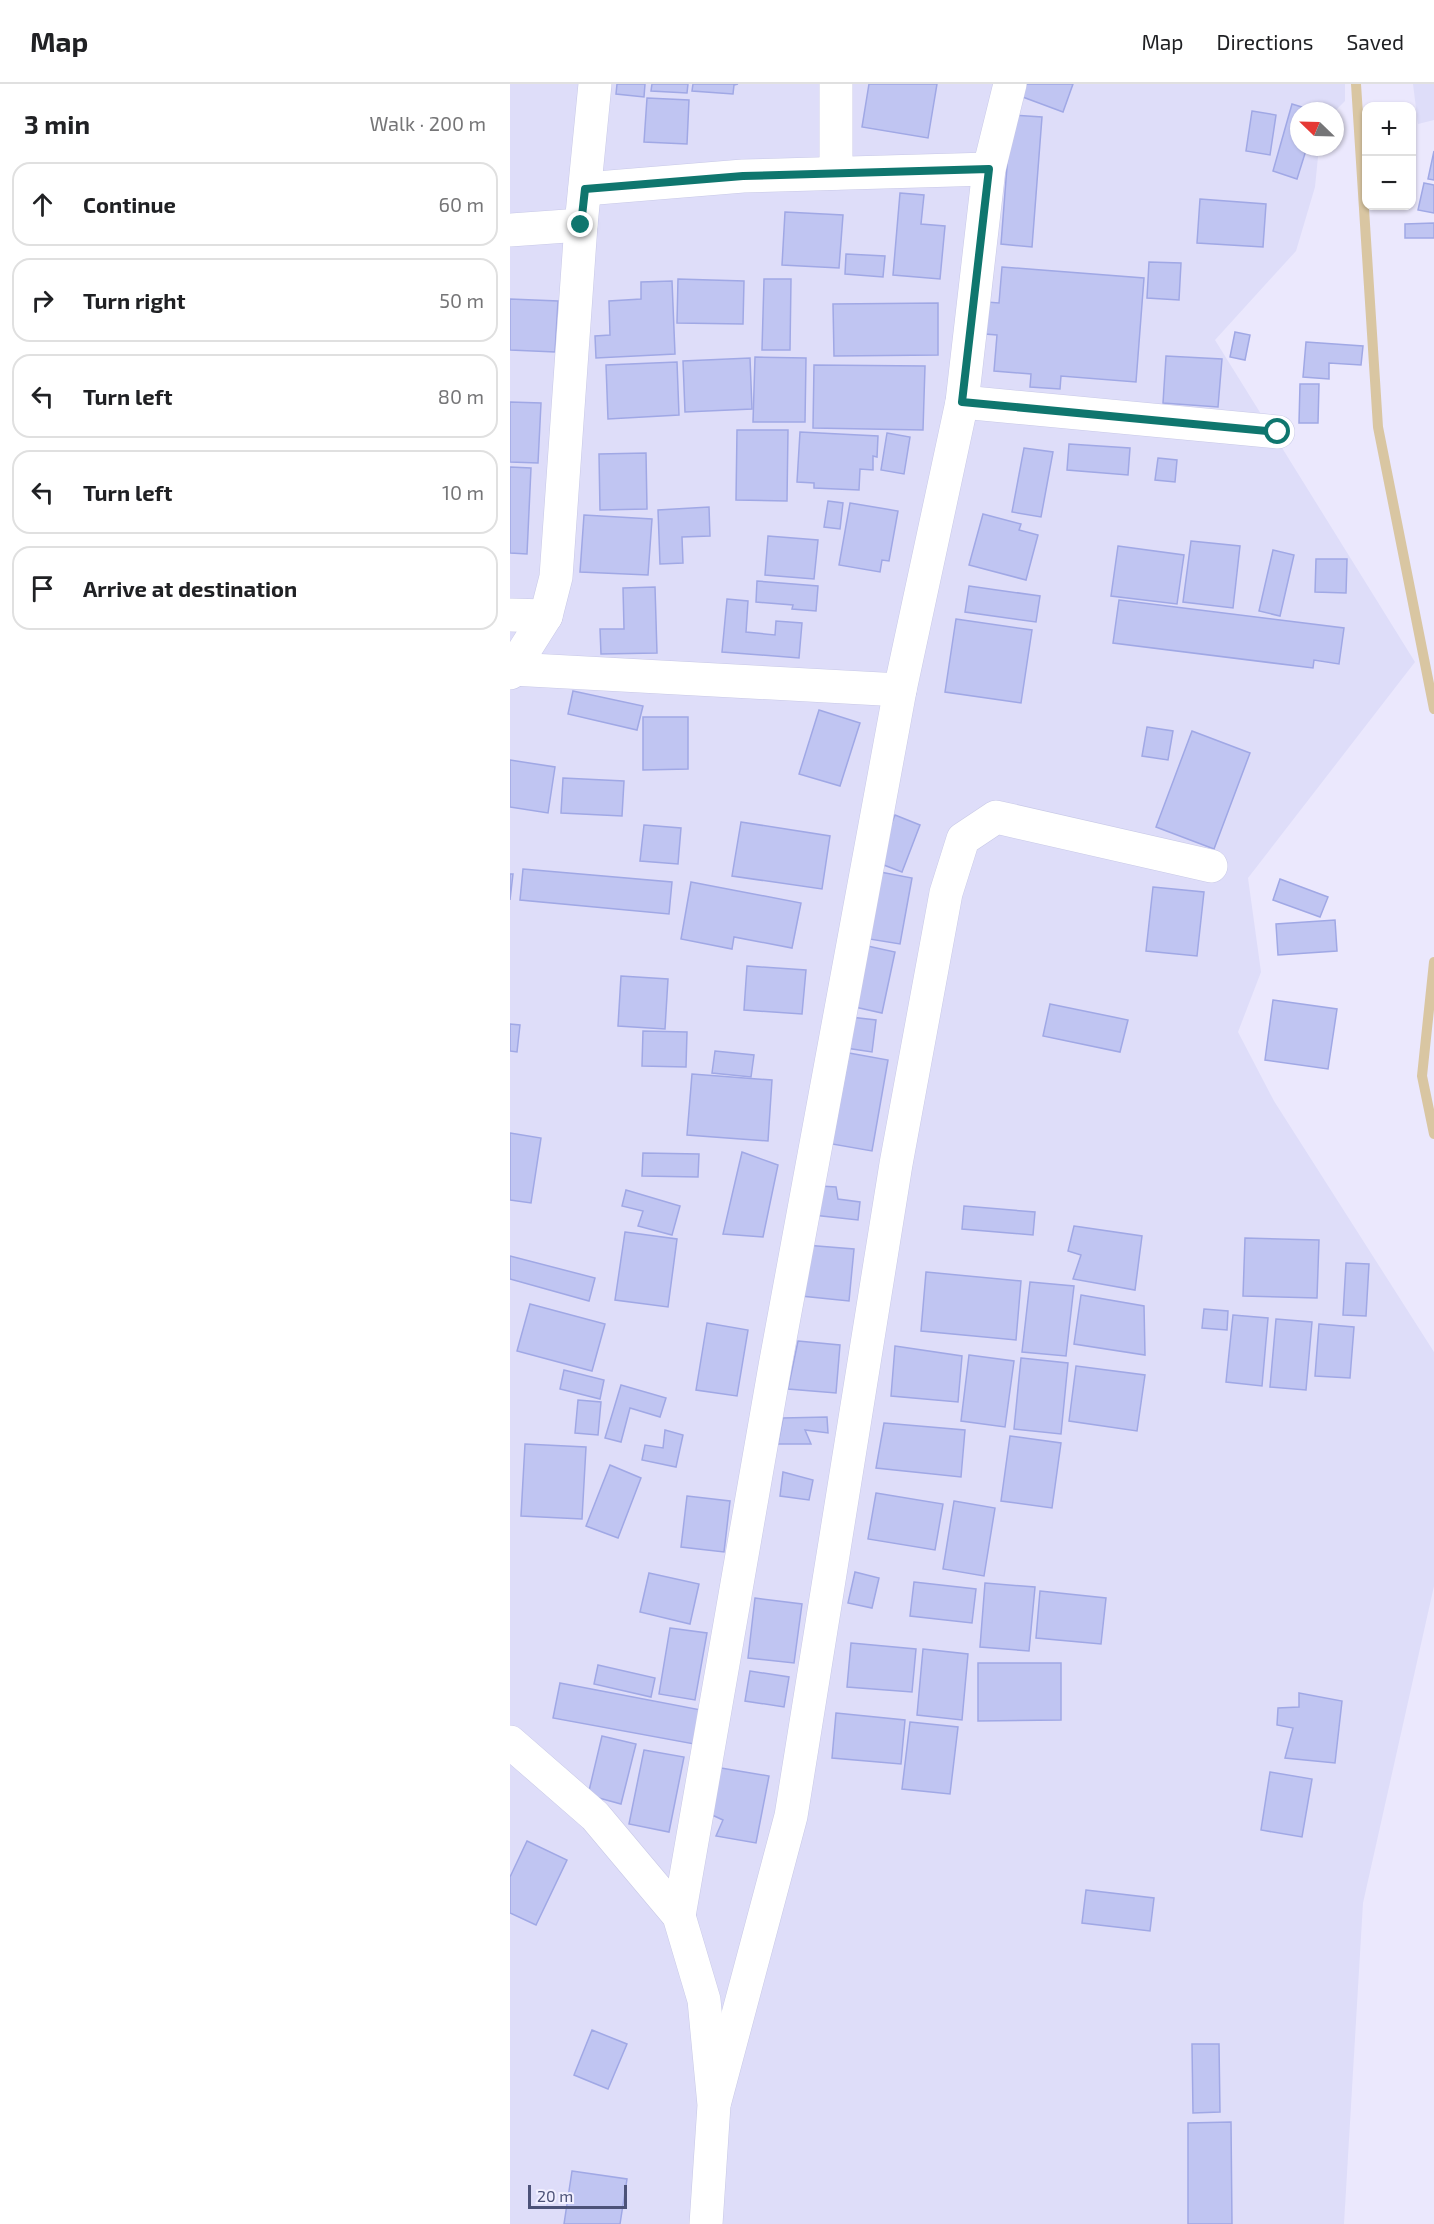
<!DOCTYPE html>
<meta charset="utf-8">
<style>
body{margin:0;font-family:"Exo 2",sans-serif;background:#f2f2f2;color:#202124}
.controls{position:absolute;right:18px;top:18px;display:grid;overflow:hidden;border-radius:12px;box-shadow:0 2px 4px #0004}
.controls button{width:54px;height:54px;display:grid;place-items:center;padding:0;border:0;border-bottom:2px solid #e0e0e0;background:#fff;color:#202124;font:30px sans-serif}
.compass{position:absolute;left:780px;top:18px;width:54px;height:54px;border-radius:50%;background:#fff;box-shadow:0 2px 4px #0004;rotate:293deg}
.scale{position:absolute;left:18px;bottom:15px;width:99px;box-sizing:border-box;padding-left:6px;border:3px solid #4c5278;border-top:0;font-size:16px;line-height:21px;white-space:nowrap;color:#4c5278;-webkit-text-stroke:4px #f1efff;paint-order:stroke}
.stop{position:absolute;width:18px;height:18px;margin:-14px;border:4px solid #0f766e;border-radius:50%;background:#fff}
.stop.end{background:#0f766e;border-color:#fff;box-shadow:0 2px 6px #0008}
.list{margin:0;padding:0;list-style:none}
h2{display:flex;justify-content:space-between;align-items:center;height:78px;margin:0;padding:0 24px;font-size:26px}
h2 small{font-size:20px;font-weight:400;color:#757577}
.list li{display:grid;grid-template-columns:39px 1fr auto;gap:18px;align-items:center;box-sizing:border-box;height:84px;margin:0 12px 12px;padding:0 12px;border:2px solid #e0e0e0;border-radius:18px}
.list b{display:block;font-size:22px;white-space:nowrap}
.list em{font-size:20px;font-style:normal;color:#757577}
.icon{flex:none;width:33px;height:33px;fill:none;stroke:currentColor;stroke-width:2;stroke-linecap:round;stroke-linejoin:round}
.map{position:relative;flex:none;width:924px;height:2140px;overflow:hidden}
header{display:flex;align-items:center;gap:36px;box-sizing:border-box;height:84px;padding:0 30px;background:#fff;border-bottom:2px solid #e0e0e0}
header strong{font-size:28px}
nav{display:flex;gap:33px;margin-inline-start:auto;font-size:21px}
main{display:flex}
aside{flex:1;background:#fff}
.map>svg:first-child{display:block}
.residential{fill:#deddf9}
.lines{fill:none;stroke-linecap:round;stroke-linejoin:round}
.stream{stroke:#d9c6a2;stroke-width:10}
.building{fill:#c0c5f2;stroke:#a0a8e5;stroke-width:1.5}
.minor-casing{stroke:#c8c9e7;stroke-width:34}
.tertiary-casing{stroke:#c8c9e7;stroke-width:34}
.minor{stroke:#fff;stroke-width:33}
.tertiary{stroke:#fff;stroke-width:33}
.route{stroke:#0f766e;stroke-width:8}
</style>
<header>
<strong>Map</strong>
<nav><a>Map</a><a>Directions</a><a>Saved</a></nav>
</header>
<main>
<aside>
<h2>3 min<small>Walk · 200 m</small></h2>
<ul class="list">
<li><svg class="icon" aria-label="ahead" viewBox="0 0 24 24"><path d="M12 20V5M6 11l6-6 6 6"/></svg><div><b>Continue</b></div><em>60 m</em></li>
<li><svg class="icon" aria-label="right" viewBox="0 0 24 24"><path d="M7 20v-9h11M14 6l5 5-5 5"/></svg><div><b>Turn right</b></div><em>50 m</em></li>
<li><svg class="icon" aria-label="left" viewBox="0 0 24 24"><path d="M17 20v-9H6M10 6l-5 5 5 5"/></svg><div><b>Turn left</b></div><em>80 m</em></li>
<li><svg class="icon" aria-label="left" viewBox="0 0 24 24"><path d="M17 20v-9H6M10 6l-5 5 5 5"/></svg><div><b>Turn left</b></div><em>10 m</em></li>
<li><svg class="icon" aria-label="arrive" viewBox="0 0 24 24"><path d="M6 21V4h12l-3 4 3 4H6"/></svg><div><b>Arrive at destination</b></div></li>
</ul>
</aside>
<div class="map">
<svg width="924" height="2140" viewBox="0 0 924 2140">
<rect width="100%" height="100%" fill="#ebe8fd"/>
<g class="residential">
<polygon points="0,0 835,0 835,17 825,27 789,27 789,63 809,63 805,103 786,167 705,256 905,578 738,794 751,888 728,948 764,1017 924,1268 924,1502 853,1819 834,2140 0,2140"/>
<polygon points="903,0 924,0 924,36 908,40"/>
</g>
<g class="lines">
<g class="stream">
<polyline points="846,0 868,343 924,625"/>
<polyline points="924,878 912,992 924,1050"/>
</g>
</g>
<g class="building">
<polygon points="107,0 135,0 134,13 106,10"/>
<polygon points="142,0 178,0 177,9 141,7"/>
<polygon points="183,0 228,0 224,1 223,10 182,7"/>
<polygon points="359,0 427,0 418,54 352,43"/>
<polygon points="514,0 563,0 553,28 510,12"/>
<polygon points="137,14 179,16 177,60 134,58"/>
<polygon points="782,20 805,27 789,27 789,63 797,63 787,95 763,87"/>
<polygon points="742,27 766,31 760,71 736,67"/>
<polygon points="501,31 532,33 522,163 491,160"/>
<polygon points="924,67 924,96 918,95"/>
<polygon points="914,99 924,101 924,129 908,126"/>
<polygon points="390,109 414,111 411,140 435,142 430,195 383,191"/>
<polygon points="690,115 756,120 753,163 687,159"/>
<polygon points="275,128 333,131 329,184 272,181"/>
<polygon points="924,139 924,154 895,154 895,140"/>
<polygon points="336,170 375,172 373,193 335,190"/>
<polygon points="639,178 671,179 669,216 637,214"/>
<polygon points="492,183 634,194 626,298 551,292 550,305 520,303 521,290 484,287 487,251 475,250 477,218 489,219"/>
<polygon points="168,195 234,197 233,240 167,239"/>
<polygon points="254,195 281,195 280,266 252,266"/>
<polygon points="162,197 165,270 86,274 85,252 100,251 99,217 131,215 131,198"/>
<polygon points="0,215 48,217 45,268 0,266"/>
<polygon points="428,219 428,271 324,272 323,220"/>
<polygon points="725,248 740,251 735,276 720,273"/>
<polygon points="796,258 853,262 851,281 819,279 819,295 793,293"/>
<polygon points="656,272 712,275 708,323 653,319"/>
<polygon points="245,273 296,274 295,338 243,338"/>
<polygon points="240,274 242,325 175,328 173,277"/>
<polygon points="167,278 169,331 98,335 96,281"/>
<polygon points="304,281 415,282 413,346 303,344"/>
<polygon points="790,300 809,300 808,339 789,339"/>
<polygon points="0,318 31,319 28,379 0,378"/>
<polygon points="227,346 278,346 277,417 226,416"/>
<polygon points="290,348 368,352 367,373 363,372 363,386 350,385 349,406 304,404 304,399 287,398"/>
<polygon points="377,349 400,353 394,390 371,386"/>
<polygon points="559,360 620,364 618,391 557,386"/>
<polygon points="514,364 543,368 531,433 502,428"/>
<polygon points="136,369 137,425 90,426 89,370"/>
<polygon points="648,374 667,376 665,398 645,396"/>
<polygon points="0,383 21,384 17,470 0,469"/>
<polygon points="318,417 333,419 330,445 314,443"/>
<polygon points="340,419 388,427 379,477 372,476 370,488 329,481"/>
<polygon points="199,423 200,452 172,453 173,479 150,480 148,426"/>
<polygon points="473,430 511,440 509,446 528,451 516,496 459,481"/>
<polygon points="74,431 142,435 138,491 70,488"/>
<polygon points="258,452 308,456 304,495 255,491"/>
<polygon points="681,457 730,462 723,524 673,518"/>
<polygon points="608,462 674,471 667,520 601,512"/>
<polygon points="763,466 784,471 770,532 749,527"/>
<polygon points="806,475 837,475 836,509 805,508"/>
<polygon points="247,497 308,502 306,527 282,525 283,521 246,518"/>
<polygon points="459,502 530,512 526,538 455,528"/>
<polygon points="145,503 147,569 91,570 90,545 114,545 113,504"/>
<polygon points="217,515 238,517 236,548 265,551 266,537 292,539 289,574 212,568"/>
<polygon points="609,516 834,544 829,580 804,576 803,584 603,559"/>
<polygon points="446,535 522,546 511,619 435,608"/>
<polygon points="63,607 133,622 127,646 58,630"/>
<polygon points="309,626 350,639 330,702 289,690"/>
<polygon points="133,633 178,633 178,685 133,686"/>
<polygon points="637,643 663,647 658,676 632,672"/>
<polygon points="682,647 740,669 704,765 646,743"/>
<polygon points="0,676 45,683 38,729 0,723"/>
<polygon points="53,694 114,697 112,732 51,729"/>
<polygon points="385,731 410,741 392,788 366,778"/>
<polygon points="231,738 320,752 312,805 222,792"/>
<polygon points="134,741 171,744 168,780 130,777"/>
<polygon points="13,785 162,798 159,830 10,816"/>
<polygon points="365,787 402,794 390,860 353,854"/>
<polygon points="0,790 3,790 0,816"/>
<polygon points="770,795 818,813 810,833 763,816"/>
<polygon points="181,798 291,819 282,864 224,853 222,865 171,855"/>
<polygon points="643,803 694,808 687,872 636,867"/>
<polygon points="825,836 827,867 768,871 766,840"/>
<polygon points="353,861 385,868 372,929 340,922"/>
<polygon points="237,882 296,886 292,930 234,926"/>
<polygon points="111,892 158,895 155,945 108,942"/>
<polygon points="763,916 827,925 818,985 755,976"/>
<polygon points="540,920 618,936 610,968 533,952"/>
<polygon points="340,933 366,936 362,968 336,964"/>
<polygon points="0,940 10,941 7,968 0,967"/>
<polygon points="133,947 177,948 176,983 132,982"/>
<polygon points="205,967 244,971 241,993 202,989"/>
<polygon points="339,969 378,976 362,1067 322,1060"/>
<polygon points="182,990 262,996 258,1057 177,1051"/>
<polygon points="0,1049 31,1054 21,1119 0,1116"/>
<polygon points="232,1068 268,1081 253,1153 213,1150"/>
<polygon points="133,1069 189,1070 188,1093 132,1092"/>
<polygon points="310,1102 326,1103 328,1115 350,1118 348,1136 303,1131"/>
<polygon points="116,1106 170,1122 162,1151 128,1142 133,1127 112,1122"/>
<polygon points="454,1122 525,1128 523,1151 452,1145"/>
<polygon points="564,1142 632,1152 625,1206 563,1195 571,1171 558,1167"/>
<polygon points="115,1148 167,1155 158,1223 105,1216"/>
<polygon points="735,1154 809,1156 807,1214 733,1212"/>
<polygon points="295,1161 344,1165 339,1217 291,1212"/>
<polygon points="0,1172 85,1194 79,1217 0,1195"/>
<polygon points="836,1179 859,1180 856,1232 833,1231"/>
<polygon points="416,1188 511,1197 506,1256 411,1247"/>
<polygon points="520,1198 564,1202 556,1272 512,1268"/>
<polygon points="571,1211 634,1222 635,1271 564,1260"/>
<polygon points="20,1220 95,1240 82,1287 7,1267"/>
<polygon points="694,1225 718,1227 717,1246 692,1244"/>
<polygon points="723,1231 758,1234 752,1302 716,1298"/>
<polygon points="766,1235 802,1238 796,1306 760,1303"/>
<polygon points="197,1239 238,1246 227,1312 186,1306"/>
<polygon points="809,1240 844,1243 840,1294 805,1292"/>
<polygon points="288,1257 330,1261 326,1309 278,1305"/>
<polygon points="385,1262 452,1272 448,1318 381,1312"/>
<polygon points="459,1271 504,1277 495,1343 451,1337"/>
<polygon points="511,1274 558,1279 551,1350 504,1345"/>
<polygon points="566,1282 635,1291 627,1347 559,1337"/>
<polygon points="54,1286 94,1296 90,1315 50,1305"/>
<polygon points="111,1301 156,1314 150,1333 120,1324 111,1358 95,1354"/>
<polygon points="68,1316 91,1318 88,1351 65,1349"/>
<polygon points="317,1333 318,1349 295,1346 301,1360 268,1360 273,1334"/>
<polygon points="374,1339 455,1346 451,1393 366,1384"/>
<polygon points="155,1346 173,1351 166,1383 132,1376 135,1361 153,1364"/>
<polygon points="500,1352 551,1359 542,1424 491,1417"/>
<polygon points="15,1360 76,1363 72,1435 11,1432"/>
<polygon points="100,1381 131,1394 108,1454 76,1442"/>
<polygon points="273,1388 303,1396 299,1416 270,1412"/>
<polygon points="366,1409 433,1420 425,1466 358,1455"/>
<polygon points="177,1412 220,1417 214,1468 171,1463"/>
<polygon points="444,1417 485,1424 474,1492 433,1485"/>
<polygon points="345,1488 369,1494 362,1524 338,1519"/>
<polygon points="139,1489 189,1500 180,1540 130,1528"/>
<polygon points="404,1498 466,1505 462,1539 400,1532"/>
<polygon points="475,1499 525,1503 519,1567 470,1563"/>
<polygon points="530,1507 596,1514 591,1560 526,1554"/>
<polygon points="245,1514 292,1520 284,1579 238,1574"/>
<polygon points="160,1544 197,1549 185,1616 149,1610"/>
<polygon points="341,1559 406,1565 402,1608 337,1603"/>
<polygon points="413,1565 458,1570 452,1636 407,1631"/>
<polygon points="468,1579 551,1579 551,1636 468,1637"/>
<polygon points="88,1581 145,1594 141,1613 84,1600"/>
<polygon points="240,1587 279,1593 274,1623 235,1617"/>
<polygon points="50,1599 191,1626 184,1660 43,1634"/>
<polygon points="789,1609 832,1617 825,1679 775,1674 783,1644 767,1641 768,1624 789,1623"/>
<polygon points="326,1629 395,1636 391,1680 322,1674"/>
<polygon points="400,1638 448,1643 440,1710 392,1705"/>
<polygon points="92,1652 126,1660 111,1720 78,1711"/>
<polygon points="134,1666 174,1673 159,1748 119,1740"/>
<polygon points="211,1684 259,1692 246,1759 206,1752 213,1736 202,1731"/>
<polygon points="760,1688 802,1695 792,1753 751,1746"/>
<polygon points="17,1757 57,1776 26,1841 0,1829 0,1793"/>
<polygon points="576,1806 644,1814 640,1847 572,1839"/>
<polygon points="82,1946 117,1960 98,2005 64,1991"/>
<polygon points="682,1960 709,1960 710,2028 683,2029"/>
<polygon points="721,2038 722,2140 678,2140 678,2039"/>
<polygon points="62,2087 117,2095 110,2140 54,2140"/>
</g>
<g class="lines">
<g class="minor-casing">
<g id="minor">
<polyline points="326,0 326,89"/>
<polyline points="75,105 233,92 479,85"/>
<polyline points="0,146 71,141"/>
<polyline points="452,318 768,348"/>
<polyline points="0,531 36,532"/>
<polyline points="2,585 390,606"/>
<polyline points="0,589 36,532 46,493 71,141 85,0"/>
<polyline points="205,2017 281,1732 386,1080 436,809 453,755 486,733 701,782"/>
</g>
</g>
<g class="tertiary-casing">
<g id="tertiary">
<polyline points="0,1658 85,1732 169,1832 194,1916 204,2021 196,2140"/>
<polyline points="169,1832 265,1282 390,606 452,318 479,85 500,0"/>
</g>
</g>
<use href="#minor" class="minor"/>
<use href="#tertiary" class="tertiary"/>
</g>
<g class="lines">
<polyline class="route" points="71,141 75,105 233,92 479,85 452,318 768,348"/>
</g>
</svg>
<div class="controls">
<button>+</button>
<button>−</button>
</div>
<svg class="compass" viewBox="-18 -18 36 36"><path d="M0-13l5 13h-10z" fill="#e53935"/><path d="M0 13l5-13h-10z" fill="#757577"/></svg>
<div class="scale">20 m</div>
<div class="stop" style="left:768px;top:348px"></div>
<div class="stop end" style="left:71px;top:141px"></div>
</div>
</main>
